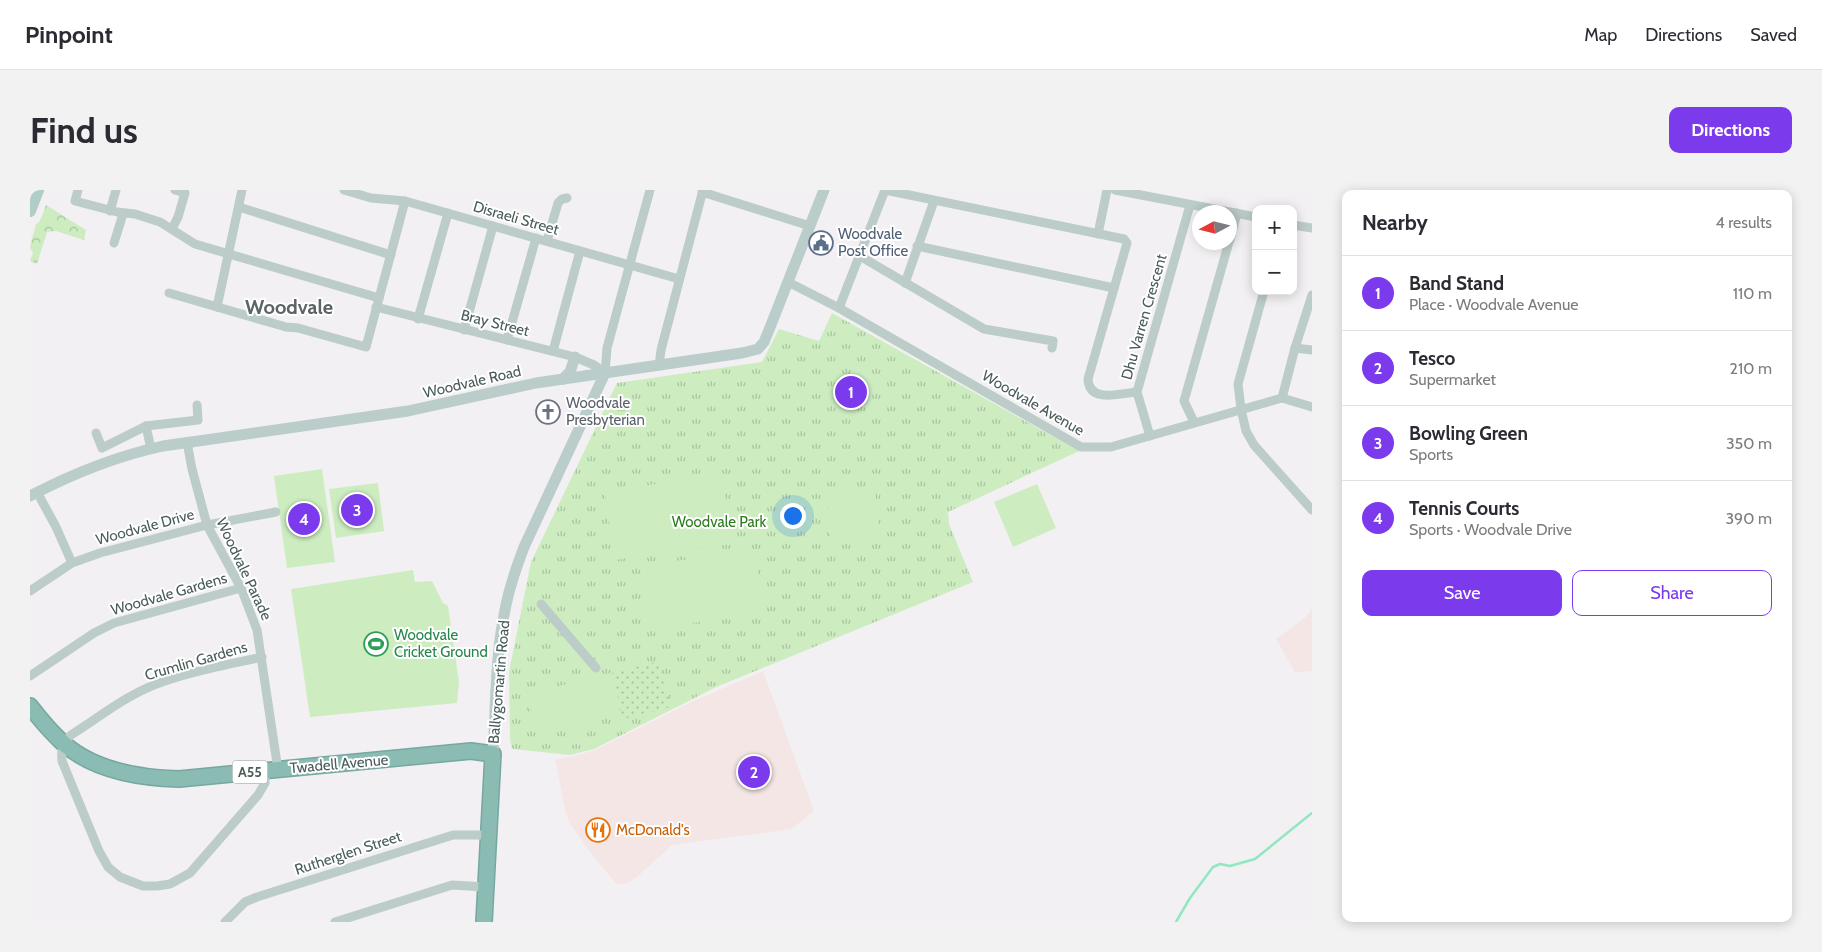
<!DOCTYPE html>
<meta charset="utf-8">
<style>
body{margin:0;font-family:Cabin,sans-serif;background:#f2f2f3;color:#2b2b33}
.controls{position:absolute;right:15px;top:15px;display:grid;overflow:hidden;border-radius:10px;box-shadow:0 2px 12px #0003}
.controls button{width:45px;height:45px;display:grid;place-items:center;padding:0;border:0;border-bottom:1px solid #e1e1e2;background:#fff;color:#2b2b33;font:25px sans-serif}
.compass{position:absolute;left:1162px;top:15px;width:45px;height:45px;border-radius:50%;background:#fff;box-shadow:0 2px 12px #0003;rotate:263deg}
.you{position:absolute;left:762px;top:325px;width:18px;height:18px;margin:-12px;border:4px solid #fff;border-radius:50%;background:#1a73e8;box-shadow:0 0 0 8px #1a73e833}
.badge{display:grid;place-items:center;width:32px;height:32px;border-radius:50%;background:#7c3aed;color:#fff;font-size:16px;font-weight:700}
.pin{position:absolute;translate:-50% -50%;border:2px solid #fff;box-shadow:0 1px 5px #0006}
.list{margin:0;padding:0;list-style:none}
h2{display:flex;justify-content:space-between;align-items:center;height:65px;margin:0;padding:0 20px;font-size:21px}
h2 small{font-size:16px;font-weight:400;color:#7c7c81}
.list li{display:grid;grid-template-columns:32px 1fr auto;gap:15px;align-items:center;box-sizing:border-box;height:75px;padding:0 20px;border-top:1px solid #e1e1e2}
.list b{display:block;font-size:19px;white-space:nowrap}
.list p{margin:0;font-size:16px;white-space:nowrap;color:#7c7c81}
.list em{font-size:16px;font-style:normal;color:#7c7c81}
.actions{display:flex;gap:10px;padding:15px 20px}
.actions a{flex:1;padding:11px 0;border:1px solid #7c3aed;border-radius:10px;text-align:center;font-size:18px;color:#7c3aed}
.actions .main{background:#7c3aed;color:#fff}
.map{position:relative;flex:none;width:1282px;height:732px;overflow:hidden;border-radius:10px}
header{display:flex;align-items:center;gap:30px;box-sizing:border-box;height:70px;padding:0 25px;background:#fff;border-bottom:1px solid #e1e1e2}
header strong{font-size:24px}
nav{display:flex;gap:28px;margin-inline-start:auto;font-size:18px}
.intro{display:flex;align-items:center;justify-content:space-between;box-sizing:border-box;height:120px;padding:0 30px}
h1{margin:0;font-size:35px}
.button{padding:12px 22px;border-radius:10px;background:#7c3aed;color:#fff;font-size:18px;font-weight:700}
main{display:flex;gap:30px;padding:0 30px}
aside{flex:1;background:#fff;border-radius:10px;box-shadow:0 2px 12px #0003}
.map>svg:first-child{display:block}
.commercial{fill:#f4e6e5}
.grass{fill:url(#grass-tufts)}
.forest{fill:url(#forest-crowns)}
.garden{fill:url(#garden-dots)}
.pitch{fill:#cdedc1}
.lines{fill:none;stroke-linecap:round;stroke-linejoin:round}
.stream{stroke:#91e7c0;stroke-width:2.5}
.highway-casing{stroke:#76a7a1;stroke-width:18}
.street{stroke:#bcccc9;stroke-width:9}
.secondary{stroke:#bacdcb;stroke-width:11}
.primary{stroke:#b1cdc8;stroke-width:12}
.highway{stroke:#8bbcb4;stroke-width:15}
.labels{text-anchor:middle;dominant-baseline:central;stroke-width:4;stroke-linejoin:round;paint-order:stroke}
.shield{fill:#fff;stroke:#808d8b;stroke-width:1}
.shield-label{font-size:14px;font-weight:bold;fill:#495c59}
.street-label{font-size:15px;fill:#495c59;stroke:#fff}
.service-label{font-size:15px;fill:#4e5e75;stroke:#fff;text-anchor:start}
.worship-label{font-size:15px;fill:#5b616d;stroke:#fff;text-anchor:start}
.park-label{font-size:15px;fill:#2c7b1d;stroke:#fff}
.leisure-label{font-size:15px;fill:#27864d;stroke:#fff;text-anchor:start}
.food-label{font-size:15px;fill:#c56008;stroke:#fff;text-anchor:start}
.district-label{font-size:20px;font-weight:bold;fill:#5d6464;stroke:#fff}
</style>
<header>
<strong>Pinpoint</strong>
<nav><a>Map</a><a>Directions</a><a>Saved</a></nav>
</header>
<div class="intro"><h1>Find us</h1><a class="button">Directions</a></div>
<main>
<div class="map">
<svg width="1282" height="732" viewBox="0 0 1282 732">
<defs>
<pattern id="grass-tufts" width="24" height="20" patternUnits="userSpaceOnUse" patternTransform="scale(1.25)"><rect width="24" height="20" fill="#cdedc1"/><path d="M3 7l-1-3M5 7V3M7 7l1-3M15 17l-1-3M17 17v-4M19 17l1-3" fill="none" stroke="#a8c3a0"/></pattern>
<pattern id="forest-crowns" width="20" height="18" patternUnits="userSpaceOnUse" patternTransform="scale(1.25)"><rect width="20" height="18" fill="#cdedc1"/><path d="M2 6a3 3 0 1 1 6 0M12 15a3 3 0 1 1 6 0" fill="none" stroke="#a8c3a0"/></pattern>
<pattern id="garden-dots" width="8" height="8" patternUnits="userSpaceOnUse" patternTransform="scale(1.25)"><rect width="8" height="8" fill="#cdedc1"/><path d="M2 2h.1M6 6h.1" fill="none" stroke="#a8c3a0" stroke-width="1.8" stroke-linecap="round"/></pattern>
</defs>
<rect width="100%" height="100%" fill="#f2f0f2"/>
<g class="commercial">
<polygon points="1282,418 1282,481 1265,482 1246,449 1276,427"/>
<polygon points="733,481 784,621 761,639 642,655 607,687 598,693 587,694 567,671 540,634 536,624 525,569 541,567 565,560 657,514"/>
</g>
<polygon class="grass" points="802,123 1049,261 918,322 919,334 943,392 686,497 564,559 540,565 482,559 480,549 479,482 501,372 587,193 732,172 749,139 789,151"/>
<polygon class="forest" points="16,15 56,40 54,50 26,41 17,42 7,74 0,71 3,63 0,58 1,52 6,34 10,31"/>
<polygon class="garden" points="629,471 640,517 593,529 582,483"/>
<g class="pitch">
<polygon points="292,279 305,372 257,378 244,286"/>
<polygon points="692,285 702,354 584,370 575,301"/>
<polygon points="348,293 354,341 306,348 299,299"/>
<polygon points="1007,294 1026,338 983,357 964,312"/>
<polygon points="845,300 850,350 801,354 796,305"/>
<polygon points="725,360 734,423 619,439 610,376"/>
<polygon points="383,380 385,392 402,391 413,413 418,416 429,492 427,513 280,527 261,399"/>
<polygon points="580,483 590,524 507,546 497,504"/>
</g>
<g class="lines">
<polyline class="stream" points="1146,732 1160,708 1183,677 1190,674 1200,676 1225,669 1282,623"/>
<g class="highway-casing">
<path id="highway" d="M 0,516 C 10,529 21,542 33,553 C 63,580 110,588 149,589 L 441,561 L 463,564 L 454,732"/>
</g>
<g class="street">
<polyline points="48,0 45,11 87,22 105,24 130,32 165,54 349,108"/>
<polyline points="314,0 341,8 375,11 649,89"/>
<path d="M 855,0 L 1094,49 L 1097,53 L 1058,189 C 1059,214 1091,203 1107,202"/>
<polyline points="1085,0 1226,27"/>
<polyline points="672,2 780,36"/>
<polyline points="209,17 361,65"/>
<polyline points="80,21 86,0"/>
<polyline points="1263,35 1282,38"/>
<polyline points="142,39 148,27 155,3 145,0"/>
<polyline points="1068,44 1077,0"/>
<polyline points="1200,50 1207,23"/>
<polyline points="517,51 528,13 532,9 537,8"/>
<polyline points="84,53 93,24"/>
<polyline points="887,56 1084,98"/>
<polyline points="830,66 954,139 1023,151 1022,158"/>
<polyline points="758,92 809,118 1051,257 1081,257 1252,208 1282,217"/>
<polyline points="875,93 904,11"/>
<polyline points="1234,101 1208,194 1211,219 1216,241 1224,255 1282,320"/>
<polyline points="139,103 256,137 268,138 336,157 375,11"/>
<polyline points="187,117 212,0"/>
<polyline points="346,117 545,167 564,175 575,183"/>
<polyline points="809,118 855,0"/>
<polyline points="388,129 418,23"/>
<polyline points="434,140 463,36"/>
<polyline points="477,150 506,48"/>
<polyline points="1265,158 1282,160"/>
<polyline points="523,161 550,61"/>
<polyline points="629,176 631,160 673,0"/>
<polyline points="575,183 577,158 620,0"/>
<polyline points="1252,208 1265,158 1282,105"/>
<polyline points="1164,232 1154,211 1199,52"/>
<polyline points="116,236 121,259"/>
<polyline points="66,243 72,258 116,236 168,230 167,215"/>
<polyline points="1120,246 1107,202 1160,15"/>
<polyline points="157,252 162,279 177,335 211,398 227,440 248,580"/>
<polyline points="7,302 26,337 42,373"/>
<polyline points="0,401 42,373 70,363 177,335 246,322"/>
<polyline points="511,414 566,478"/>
<path d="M 232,467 C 196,475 158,482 124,495 C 94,507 68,528 41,545 C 32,554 31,559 32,571 L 69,661 L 78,677 L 90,687 L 113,696 L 127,696 L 140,694 L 160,683 L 228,605 L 235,593 L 235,581"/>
<polyline points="0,486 64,443 84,433 211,398"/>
<polyline points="195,732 215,712 227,707 423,645 458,645"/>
<polyline points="305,732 422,695 455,697"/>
</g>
<g class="secondary">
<polyline points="533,189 540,182 545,167"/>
<path d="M 0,306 C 42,284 87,266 133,256 L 378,221 L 506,193 L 712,163 L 728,159 L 734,152 L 739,140 L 794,0"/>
<path d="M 463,564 C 466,516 465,467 475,420 C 479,398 486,378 494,357 L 575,183"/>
</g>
<polyline class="primary" points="0,21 8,0"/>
<use href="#highway" class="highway"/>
</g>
<defs>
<g id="civic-ring" transform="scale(1.25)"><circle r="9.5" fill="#fff" stroke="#5c6f8a" stroke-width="1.5"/><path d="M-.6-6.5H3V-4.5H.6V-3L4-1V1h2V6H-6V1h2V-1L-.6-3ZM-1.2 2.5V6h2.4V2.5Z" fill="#5c6f8a"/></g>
<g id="church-ring" transform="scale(1.25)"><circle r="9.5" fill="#fff" stroke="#6b7280" stroke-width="1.5"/><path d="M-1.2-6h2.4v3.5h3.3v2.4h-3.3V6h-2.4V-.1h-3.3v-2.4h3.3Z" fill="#6b7280"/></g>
<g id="stadium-ring" transform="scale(1.25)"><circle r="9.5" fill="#fff" stroke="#2e9e5b" stroke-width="1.5"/><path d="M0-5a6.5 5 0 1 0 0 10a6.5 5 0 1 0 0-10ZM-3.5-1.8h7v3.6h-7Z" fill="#2e9e5b"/></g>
<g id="restaurant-ring" transform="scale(1.25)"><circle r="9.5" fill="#fff" stroke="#e8710a" stroke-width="1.5"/><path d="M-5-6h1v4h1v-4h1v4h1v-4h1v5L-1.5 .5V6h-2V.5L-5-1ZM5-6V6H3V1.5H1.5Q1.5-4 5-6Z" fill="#e8710a"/></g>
</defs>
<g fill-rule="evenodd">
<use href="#civic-ring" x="791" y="53"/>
<use href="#church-ring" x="518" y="222"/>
<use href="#stadium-ring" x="346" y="454"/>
<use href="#restaurant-ring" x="568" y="640"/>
</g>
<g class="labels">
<rect class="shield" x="202.5" y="570.5" width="35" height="23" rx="4"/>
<g class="shield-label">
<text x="220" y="582">A55</text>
</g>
<g class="street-label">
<text transform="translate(486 28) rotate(16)">Disraeli Street</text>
<text transform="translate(1114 127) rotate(-74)">Dhu Varren Crescent</text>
<text transform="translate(465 133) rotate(14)">Bray Street</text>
<text transform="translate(442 192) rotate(-13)">Woodvale Road</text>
<text transform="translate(1003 213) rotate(30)">Woodvale Avenue</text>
<text transform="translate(115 337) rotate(-15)">Woodvale Drive</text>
<text transform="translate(214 379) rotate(65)">Woodvale Parade</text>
<text transform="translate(139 404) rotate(-16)">Woodvale Gardens</text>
<text transform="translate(166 471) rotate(-16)">Crumlin Gardens</text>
<text transform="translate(469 492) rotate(-85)">Ballygomartin Road</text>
<text transform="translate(309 574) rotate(-5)">Twadell Avenue</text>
<text transform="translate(318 663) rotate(-18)">Rutherglen Street</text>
</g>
<g class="service-label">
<text x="808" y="44">Woodvale<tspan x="808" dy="17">Post Office</tspan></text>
</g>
<g class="worship-label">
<text x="536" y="213">Woodvale<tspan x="536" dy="17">Presbyterian</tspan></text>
</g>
<g class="park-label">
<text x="689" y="332">Woodvale Park</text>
</g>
<g class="leisure-label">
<text x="364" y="445">Woodvale<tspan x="364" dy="17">Cricket Ground</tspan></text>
</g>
<g class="food-label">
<text x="586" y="640">McDonald's</text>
</g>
<g class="district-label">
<text x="259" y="117">Woodvale</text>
</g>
</g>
</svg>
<div class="controls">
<button>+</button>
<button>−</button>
</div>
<svg class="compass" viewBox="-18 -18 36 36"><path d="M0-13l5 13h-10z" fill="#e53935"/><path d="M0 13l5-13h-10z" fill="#7c7c81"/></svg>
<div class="you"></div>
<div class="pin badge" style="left:821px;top:202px">1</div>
<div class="pin badge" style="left:724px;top:582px">2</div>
<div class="pin badge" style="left:327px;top:320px">3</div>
<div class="pin badge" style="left:274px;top:329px">4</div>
</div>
<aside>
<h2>Nearby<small>4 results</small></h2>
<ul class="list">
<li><span class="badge">1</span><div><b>Band Stand</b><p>Place · Woodvale Avenue</p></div><em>110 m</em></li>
<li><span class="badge">2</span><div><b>Tesco</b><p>Supermarket</p></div><em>210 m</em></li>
<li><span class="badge">3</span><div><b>Bowling Green</b><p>Sports</p></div><em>350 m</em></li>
<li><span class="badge">4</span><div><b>Tennis Courts</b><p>Sports · Woodvale Drive</p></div><em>390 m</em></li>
</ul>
<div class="actions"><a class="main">Save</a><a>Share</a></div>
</aside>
</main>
